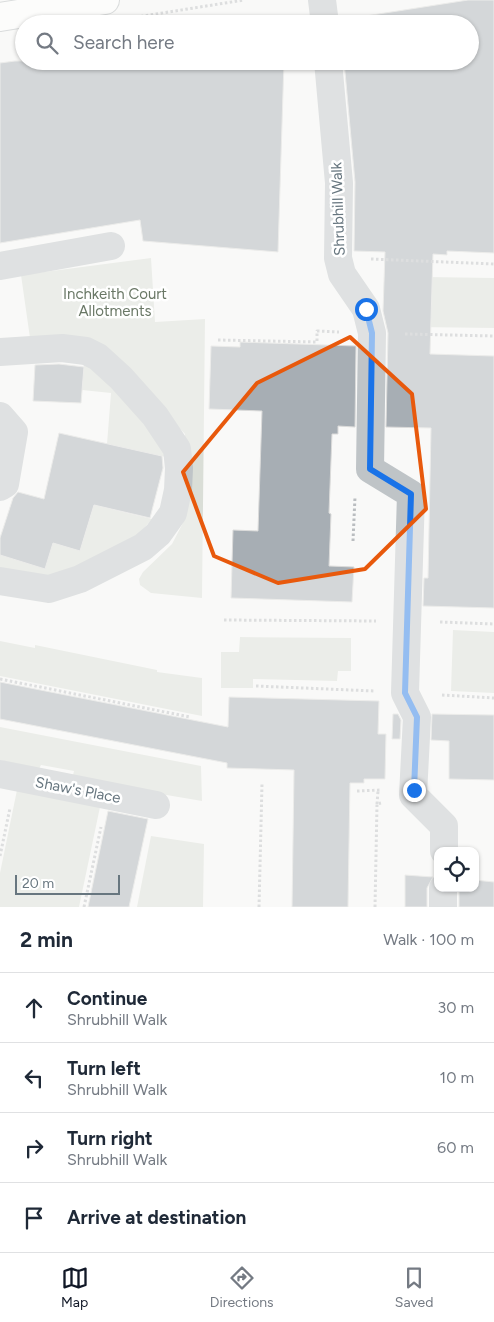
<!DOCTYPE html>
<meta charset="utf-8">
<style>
body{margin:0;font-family:Figtree,sans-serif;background:#f2f2f3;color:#1f2937}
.controls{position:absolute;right:15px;bottom:15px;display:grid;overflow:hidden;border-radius:10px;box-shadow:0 1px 4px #0004}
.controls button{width:45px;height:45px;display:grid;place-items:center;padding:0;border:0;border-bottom:1px solid #e0e1e3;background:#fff;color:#1f2937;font:25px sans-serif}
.scale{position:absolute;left:15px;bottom:12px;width:105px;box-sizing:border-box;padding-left:5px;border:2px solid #67767f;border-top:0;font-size:14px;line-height:18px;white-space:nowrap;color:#67767f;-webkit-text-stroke:4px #fff;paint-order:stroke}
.stop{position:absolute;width:15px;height:15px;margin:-11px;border:4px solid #1a73e8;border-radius:50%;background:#fff}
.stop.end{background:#1a73e8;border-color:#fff;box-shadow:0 1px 5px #0008}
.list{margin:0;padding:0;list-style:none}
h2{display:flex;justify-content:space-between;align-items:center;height:65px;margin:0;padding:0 20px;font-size:21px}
h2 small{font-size:16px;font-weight:400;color:#747a83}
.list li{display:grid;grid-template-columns:32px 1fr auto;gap:15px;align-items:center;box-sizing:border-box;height:70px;padding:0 20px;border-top:1px solid #e0e1e3}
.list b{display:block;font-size:19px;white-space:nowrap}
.list p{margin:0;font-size:16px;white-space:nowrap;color:#747a83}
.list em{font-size:16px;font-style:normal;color:#747a83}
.icon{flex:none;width:28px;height:28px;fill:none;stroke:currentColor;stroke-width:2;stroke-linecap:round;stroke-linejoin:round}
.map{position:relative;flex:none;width:494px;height:907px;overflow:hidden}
.search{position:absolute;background:#fff;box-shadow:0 1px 4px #0004;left:15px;right:15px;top:15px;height:55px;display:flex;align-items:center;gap:12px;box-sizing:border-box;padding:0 18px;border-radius:28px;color:#747a83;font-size:19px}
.sheet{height:345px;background:#fff}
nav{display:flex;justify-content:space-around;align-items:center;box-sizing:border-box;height:70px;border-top:1px solid #e0e1e3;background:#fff;font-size:14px;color:#747a83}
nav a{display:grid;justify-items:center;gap:2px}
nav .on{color:#111827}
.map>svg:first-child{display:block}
.green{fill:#daded7}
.building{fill:#a7aeb4;stroke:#dbdbda}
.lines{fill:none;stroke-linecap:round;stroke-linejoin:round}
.major-casing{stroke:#b3b8bb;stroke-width:30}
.path{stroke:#babdc0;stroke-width:3;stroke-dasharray:2.5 2.5;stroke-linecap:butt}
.minor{stroke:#bfc4c7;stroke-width:28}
.major{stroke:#fff;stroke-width:28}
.route{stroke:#1a73e8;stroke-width:6}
.marked{fill:none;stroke:#e8590c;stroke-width:4;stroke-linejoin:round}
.labels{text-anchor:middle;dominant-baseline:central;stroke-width:5;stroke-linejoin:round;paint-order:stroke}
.street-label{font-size:15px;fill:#67767f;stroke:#fff}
.park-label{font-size:15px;fill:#6a7866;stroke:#fff}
</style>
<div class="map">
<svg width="494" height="907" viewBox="0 0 494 907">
<rect width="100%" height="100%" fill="#f9f9f8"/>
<g class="green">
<polygon points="151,258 155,322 205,319 202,598 151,593 140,585 139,579 143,572 172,544 185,519 185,434 97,343 30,338 21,275"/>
<polygon points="427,277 494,278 494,328 415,327"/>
<polygon points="84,365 93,367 148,425 166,457 107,444 111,393 82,390"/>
<polygon points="94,505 152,519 137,536 52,582 0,572 0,555 53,543 80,551"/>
<polygon points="453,630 494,632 494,693 451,691"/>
<polygon points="240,637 351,638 351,671 338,671 337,681 253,679 253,688 221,688 221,652 239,652"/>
<polygon points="0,641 35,648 35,645 157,670 157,672 202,678 202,716 0,676"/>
<polygon points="0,727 201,766 202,801 72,779 74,771 41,765 39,769 0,760"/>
<polygon points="17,790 100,807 79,907 0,907 0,873"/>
<polygon points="151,836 204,844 203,907 137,907"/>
</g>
<g class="building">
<polygon points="468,0 494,0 494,253 447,251 447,255 433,254 430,354 494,356 494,608 423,606 424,578 428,578 431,428 386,427 388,333 383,311 385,252 354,251 355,182 344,61 470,61 470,24 340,24 340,20"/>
<polygon points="15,61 284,61 278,252 143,241 140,220 0,243 0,63"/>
<polygon points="240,342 356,346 355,427 338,426 338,434 332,434 329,513 331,514 329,566 354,567 352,602 231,598 233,530 258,531 262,411 209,409 211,346 240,347"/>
<polygon points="59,364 84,367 81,403 33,401 35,365"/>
<polygon points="59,433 162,456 163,468 150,518 94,505 80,551 53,543 45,569 0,555 0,538 13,498 18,492 44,499"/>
<polygon points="0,682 228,727 229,697 379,701 378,734 386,734 385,779 364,779 364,783 350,783 348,907 292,907 294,770 227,768 227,763 0,719"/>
<polygon points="393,714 398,714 401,720 400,739 392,739"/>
<polygon points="432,714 494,715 494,780 449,779 449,741 431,740"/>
<polygon points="108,811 148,819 129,907 88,907"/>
<polygon points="405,875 433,877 427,888 427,907 405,907"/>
<polygon points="475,880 494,882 494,907 459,907 459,888 475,888"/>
</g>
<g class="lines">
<g class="major-casing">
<polyline id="major" points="0,17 105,0"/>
</g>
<g class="path">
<polyline points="131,18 244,0"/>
<polyline points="371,259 494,264"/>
<polyline points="405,334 494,336"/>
<polyline points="218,340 317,342 317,331 339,332"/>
<polyline points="353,541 355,497"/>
<polyline points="224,620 376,621"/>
<polyline points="440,622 494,624"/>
<polyline points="0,679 190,717"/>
<polyline points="256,686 374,691"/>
<polyline points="442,695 494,698"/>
<polyline points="357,791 381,790"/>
<polyline points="377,804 378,791"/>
<polyline points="0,856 10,808"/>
<polyline points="84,907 101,827"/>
<polyline points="259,907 262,784"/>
<polyline points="375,907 377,804 381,803"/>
</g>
<g class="minor">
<polyline points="322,0 325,24"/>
<polyline points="328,61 339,183 338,258 342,274 366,309 372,333 370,469 411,494 405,693 417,717 413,795 444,826 444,851"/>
<polyline points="0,266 111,246"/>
<polyline points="0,352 62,348 86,351 98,357 121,378 155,416 177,449 179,468 178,490 173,513 158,534 143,547 80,579 49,589 0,581"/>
<polyline points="0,416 14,432 5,484 0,487"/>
<polyline points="0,774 156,805"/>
<polyline points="443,907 443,888"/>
</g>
<use href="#major" class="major"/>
</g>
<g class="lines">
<polyline class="route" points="366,309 372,333 370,469 411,494 405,693 417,717 414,790"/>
</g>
<path d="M0 0H494V907H0ZM 350,337 L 412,394 L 426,509 L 365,569 L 278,583 L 214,556 L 183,472 L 257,383 Z" fill="#f9f9f8" fill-opacity=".55" fill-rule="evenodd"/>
<path class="marked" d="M 350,337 L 412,394 L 426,509 L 365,569 L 278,583 L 214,556 L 183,472 L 257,383 Z"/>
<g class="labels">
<g class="street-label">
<text transform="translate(338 209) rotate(-92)">Shrubhill Walk</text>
<text transform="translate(78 790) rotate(11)">Shaw's Place</text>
</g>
<g class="park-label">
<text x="115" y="294">Inchkeith Court<tspan x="115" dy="17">Allotments</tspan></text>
</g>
</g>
</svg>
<div class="controls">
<button><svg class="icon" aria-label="locate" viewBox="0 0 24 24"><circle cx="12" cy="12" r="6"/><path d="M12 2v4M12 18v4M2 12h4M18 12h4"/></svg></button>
</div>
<div class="scale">20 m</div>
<div class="stop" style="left:366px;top:309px"></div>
<div class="stop end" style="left:414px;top:790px"></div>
<div class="search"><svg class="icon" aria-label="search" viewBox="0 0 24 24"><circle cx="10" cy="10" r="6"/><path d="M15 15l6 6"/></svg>Search here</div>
</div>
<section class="sheet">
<h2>2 min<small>Walk · 100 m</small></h2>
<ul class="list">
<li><svg class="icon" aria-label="ahead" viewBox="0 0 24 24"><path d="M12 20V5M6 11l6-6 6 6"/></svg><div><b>Continue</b><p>Shrubhill Walk</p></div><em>30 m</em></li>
<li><svg class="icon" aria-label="left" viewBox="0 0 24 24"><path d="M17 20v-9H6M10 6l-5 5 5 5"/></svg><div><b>Turn left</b><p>Shrubhill Walk</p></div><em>10 m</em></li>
<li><svg class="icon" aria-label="right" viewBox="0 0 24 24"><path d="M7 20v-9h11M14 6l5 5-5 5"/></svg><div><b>Turn right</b><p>Shrubhill Walk</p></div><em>60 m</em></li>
<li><svg class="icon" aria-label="arrive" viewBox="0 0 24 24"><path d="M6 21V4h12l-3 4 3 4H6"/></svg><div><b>Arrive at destination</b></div></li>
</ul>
</section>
<nav>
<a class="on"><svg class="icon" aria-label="map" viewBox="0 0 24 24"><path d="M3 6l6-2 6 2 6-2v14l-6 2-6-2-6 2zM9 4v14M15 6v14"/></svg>Map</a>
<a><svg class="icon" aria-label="directions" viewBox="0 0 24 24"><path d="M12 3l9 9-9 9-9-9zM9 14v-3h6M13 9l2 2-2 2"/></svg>Directions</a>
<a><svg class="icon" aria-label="saved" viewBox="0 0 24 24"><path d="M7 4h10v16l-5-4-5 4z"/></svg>Saved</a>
</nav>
